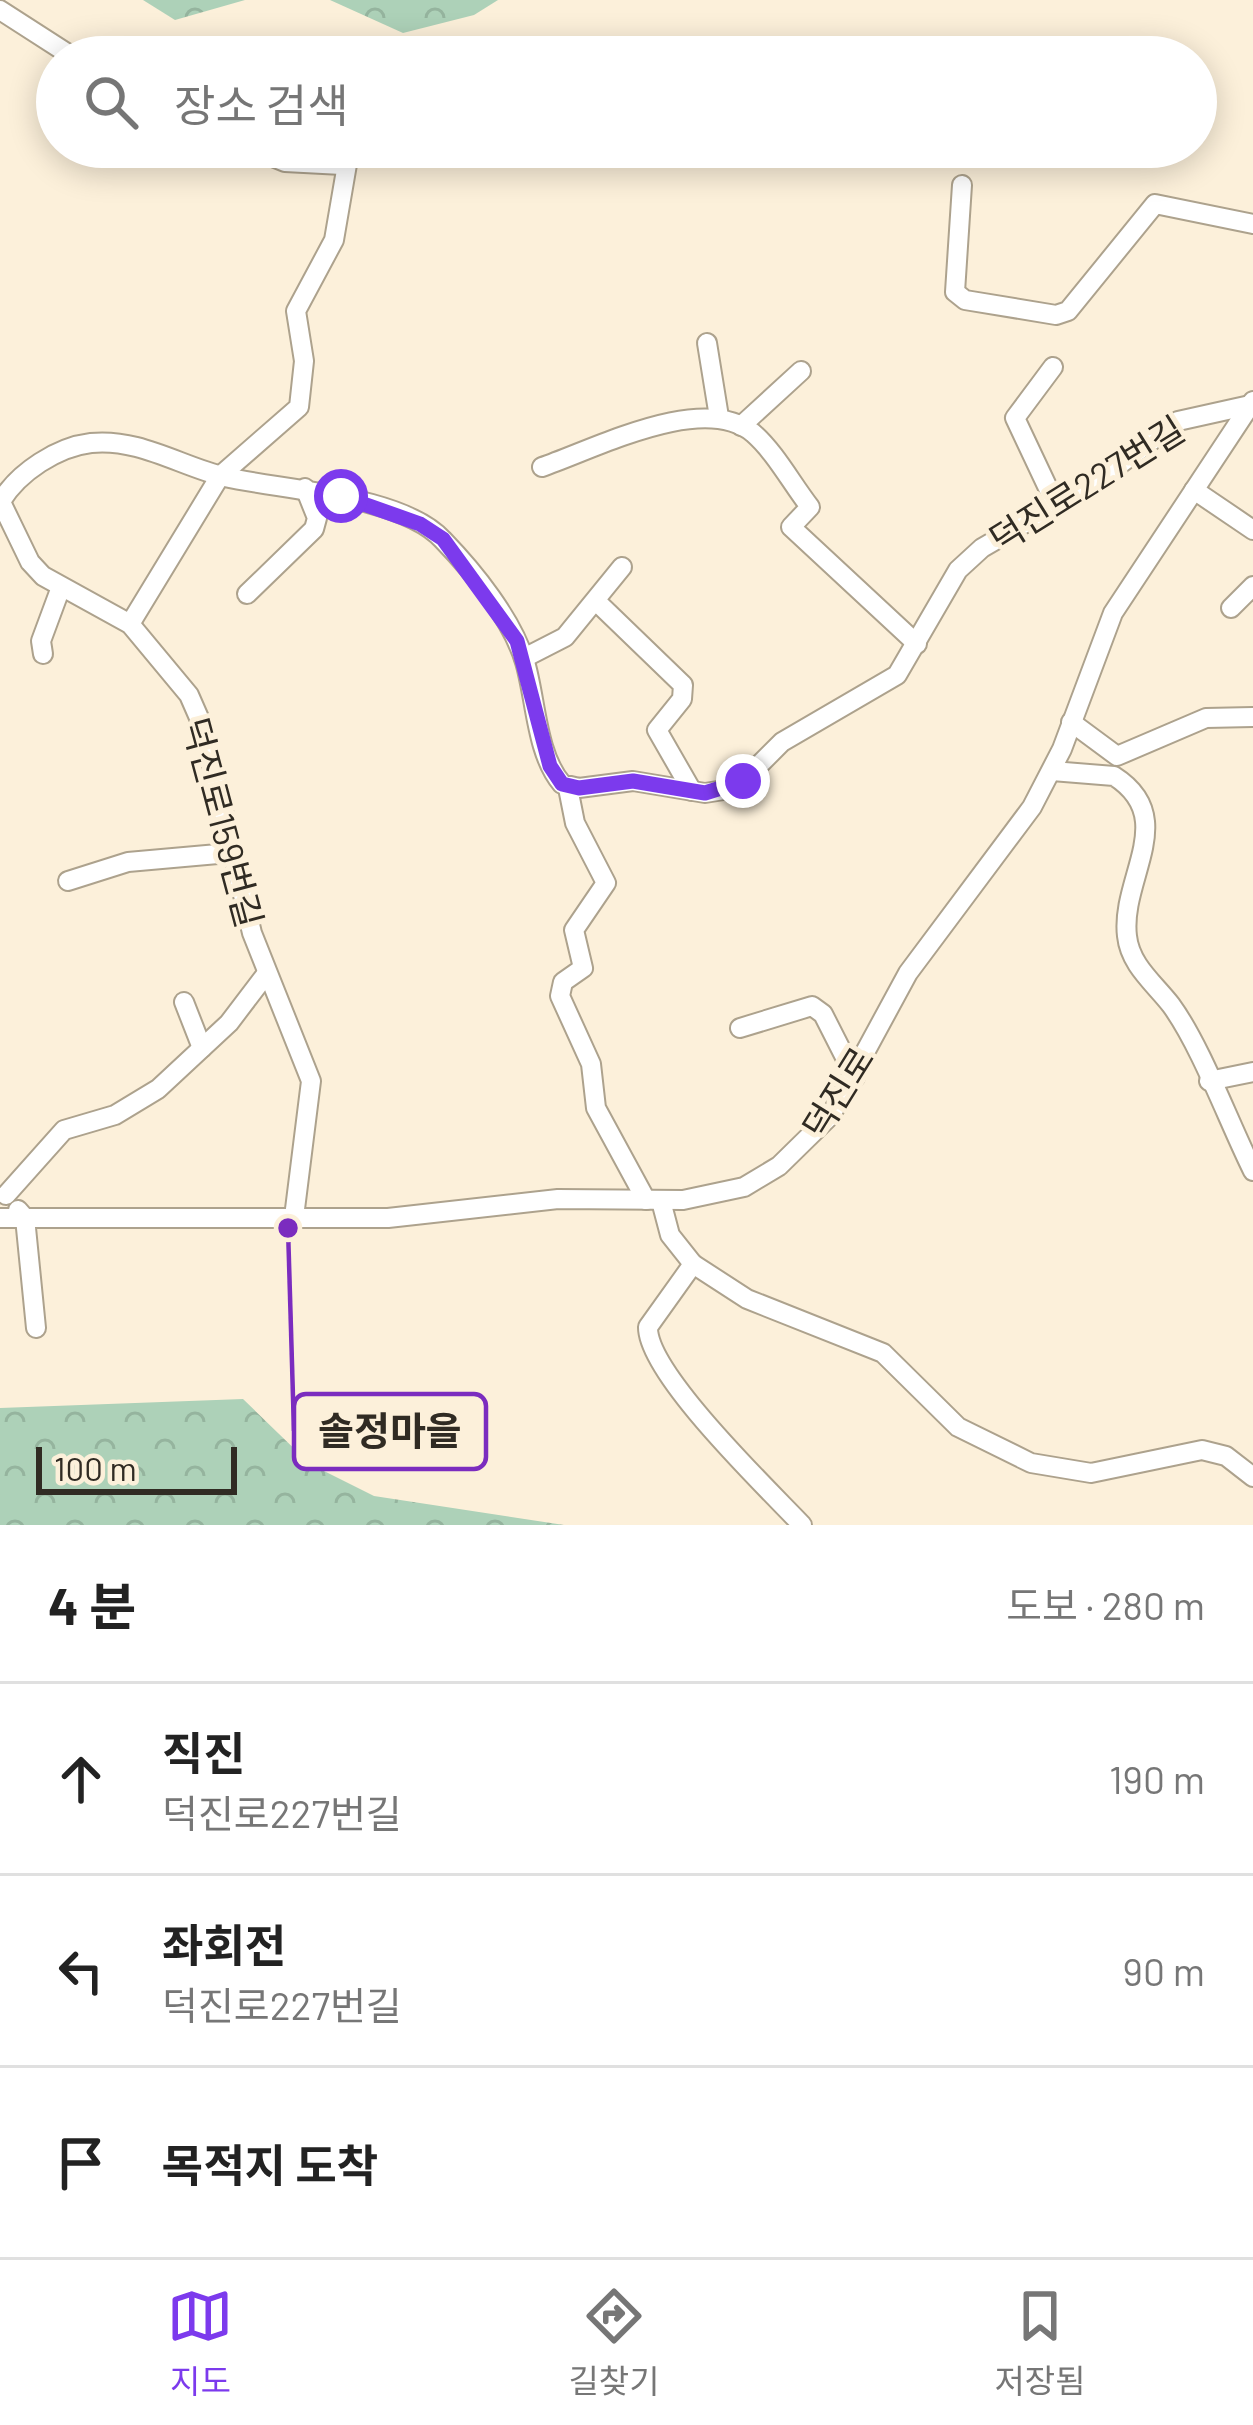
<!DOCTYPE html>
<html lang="ko">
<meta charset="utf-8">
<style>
body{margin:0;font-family:Barlow,"Noto Sans KR",sans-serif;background:#f6f6f6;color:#222}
.scale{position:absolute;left:36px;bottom:30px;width:201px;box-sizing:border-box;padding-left:12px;border:6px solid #302b23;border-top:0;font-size:33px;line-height:42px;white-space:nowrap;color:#302b23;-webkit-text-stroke:9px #fcf0da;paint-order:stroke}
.stop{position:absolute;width:36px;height:36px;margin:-27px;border:9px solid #7c3aed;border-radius:50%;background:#fff}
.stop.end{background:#7c3aed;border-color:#fff;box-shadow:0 3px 12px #0008}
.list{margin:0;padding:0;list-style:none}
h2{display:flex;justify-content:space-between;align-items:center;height:156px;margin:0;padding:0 48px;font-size:51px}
h2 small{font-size:39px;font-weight:400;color:#767676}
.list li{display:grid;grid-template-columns:78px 1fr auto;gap:36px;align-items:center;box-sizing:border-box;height:192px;padding:0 48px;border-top:3px solid #e0e0e0}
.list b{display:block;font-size:45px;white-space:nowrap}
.list p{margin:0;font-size:39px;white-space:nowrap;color:#767676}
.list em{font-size:39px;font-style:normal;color:#767676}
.icon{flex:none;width:66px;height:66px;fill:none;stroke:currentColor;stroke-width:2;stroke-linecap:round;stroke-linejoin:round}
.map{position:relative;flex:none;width:1253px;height:1525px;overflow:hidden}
.search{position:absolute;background:#fff;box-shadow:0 6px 30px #0003;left:36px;right:36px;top:36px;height:132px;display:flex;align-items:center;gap:30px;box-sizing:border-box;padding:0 42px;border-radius:66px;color:#767676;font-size:45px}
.sheet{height:732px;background:#fff}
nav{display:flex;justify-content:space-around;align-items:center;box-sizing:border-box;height:168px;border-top:3px solid #e0e0e0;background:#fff;font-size:33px;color:#767676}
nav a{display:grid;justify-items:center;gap:6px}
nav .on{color:#7c3aed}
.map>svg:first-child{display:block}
.forest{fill:url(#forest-crowns)}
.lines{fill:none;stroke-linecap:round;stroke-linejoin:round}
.minor-casing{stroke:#ada28d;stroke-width:22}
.minor{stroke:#fff;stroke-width:18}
.route{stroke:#7c3aed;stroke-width:15}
.labels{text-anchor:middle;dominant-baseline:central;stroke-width:10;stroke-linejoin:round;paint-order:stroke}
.street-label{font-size:36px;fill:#302b23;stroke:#fcf0da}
.leader{fill:none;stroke:#7b2cbf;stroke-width:4.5}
.callout-dot{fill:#7b2cbf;stroke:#fcf0da;stroke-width:4.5}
.callout{fill:#fcf0da;stroke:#7b2cbf;stroke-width:4.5}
.callout-label{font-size:39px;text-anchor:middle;font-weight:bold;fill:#302b23}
</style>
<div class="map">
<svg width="1253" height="1525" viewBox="0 0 1253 1525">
<defs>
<pattern id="forest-crowns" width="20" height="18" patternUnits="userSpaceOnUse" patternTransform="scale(3)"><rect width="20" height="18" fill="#add1b8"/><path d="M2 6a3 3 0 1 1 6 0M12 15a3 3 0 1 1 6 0" fill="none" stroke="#95b49e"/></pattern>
</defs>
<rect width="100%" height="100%" fill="#fcf0da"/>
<g class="forest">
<polygon points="143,0 245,0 175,20"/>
<polygon points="330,0 498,0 474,15 403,33"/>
<polygon points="243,1399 310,1464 374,1496 564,1525 0,1525 0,1408"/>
</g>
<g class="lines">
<g class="minor-casing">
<g id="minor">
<polyline points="0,10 73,57"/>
<polyline points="248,147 285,162 342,165"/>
<polyline points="962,185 955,292 965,300 1056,315 1068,311 1155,204 1253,224"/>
<polyline points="707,343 719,417"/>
<polyline points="1053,367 1015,418 1056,505"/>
<polyline points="741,426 801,371"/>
<path d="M 542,467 C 597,448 703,392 753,433 C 775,452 792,484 810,507 L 791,527 L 917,644"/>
<polyline points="1194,490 1253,530"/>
<polyline points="0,500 30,562 43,576 130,624 189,695 203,727 252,933 311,1081 294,1217"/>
<path d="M 1,501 C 19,472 57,447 91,443 C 139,438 180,466 225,477 C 282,490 402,495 443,540 C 474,572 512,619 525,662 C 536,699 536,754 562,784 L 579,788 L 633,781 L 705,793 L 736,788 L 782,742 L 897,675 L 958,570 L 982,548 L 1096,482 L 1178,421 L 1250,405"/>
<polyline points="247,594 314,529 317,518 305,488"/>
<polyline points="597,602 683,685 682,699 657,730 692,791"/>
<polyline points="1231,608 1253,586"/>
<polyline points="130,624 220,476 299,407 304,361 296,311 334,240 350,147"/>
<polyline points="43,654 41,641 61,587"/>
<polyline points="524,658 565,637 622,567"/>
<polyline points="1071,722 1117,756 1206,718 1253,717"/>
<path d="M 1052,771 L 1114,776 C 1180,818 1120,878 1127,936 C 1130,965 1154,983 1171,1005 C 1201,1046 1229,1123 1253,1171"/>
<polyline points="568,788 575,823 606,883 574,930 583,968 563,982 560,996 591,1064 596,1108 646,1200"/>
<polyline points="68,881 128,862 229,853"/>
<polyline points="184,1002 202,1048"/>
<polyline points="740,1028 812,1006 823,1014 855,1077"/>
<polyline points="1209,1081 1253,1072"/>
<polyline points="6,1195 64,1130 115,1115 158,1089 229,1023 267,973"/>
<path d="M 661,1201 L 670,1235 L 693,1264 L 648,1327 C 647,1373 767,1488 802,1525"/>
<polyline points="18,1210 25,1218 36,1328"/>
<polyline points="0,1218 388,1218 558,1199 683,1200 744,1187 779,1166 831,1115 908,973 1032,807 1062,749 1113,613 1253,401"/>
<polyline points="693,1264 747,1299 883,1353 958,1427 1031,1463 1091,1473 1202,1450 1226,1456 1253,1477"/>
</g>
</g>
<use href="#minor" class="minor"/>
</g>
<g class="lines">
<polyline class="route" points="341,496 420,524 443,539 517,641 550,766 562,784 579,788 633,781 705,793 743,781"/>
</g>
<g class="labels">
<g class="street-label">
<text transform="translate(1086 483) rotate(-32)">덕진로227번길</text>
<text transform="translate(224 822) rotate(75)">덕진로159번길</text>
<text transform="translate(837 1092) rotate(-58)">덕진로</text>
</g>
</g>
<path class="leader" d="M288 1228L294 1431"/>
<circle class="callout-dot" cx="288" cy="1228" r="12"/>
<rect class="callout" x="294" y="1394" width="192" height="75" rx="12"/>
<g class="callout-label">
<text x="390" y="1445">솔정마을</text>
</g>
</svg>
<div class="scale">100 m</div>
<div class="stop" style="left:341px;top:496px"></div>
<div class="stop end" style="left:743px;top:781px"></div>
<div class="search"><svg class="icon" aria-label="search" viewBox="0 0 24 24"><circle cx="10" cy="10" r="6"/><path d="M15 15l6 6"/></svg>장소 검색</div>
</div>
<section class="sheet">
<h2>4 분<small>도보 · 280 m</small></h2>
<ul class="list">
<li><svg class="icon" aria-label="ahead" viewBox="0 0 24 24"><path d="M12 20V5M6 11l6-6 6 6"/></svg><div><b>직진</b><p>덕진로227번길</p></div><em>190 m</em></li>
<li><svg class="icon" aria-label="left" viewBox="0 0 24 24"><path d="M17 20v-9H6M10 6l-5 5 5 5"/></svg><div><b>좌회전</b><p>덕진로227번길</p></div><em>90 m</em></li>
<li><svg class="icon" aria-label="arrive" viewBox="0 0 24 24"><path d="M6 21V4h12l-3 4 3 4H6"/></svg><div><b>목적지 도착</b></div></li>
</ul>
</section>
<nav>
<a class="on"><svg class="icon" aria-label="map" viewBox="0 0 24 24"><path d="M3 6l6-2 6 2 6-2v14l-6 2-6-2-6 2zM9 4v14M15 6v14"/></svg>지도</a>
<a><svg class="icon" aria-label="directions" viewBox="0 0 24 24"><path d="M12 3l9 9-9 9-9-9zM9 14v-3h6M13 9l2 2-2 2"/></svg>길찾기</a>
<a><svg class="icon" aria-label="saved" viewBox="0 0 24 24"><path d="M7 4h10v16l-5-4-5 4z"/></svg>저장됨</a>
</nav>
